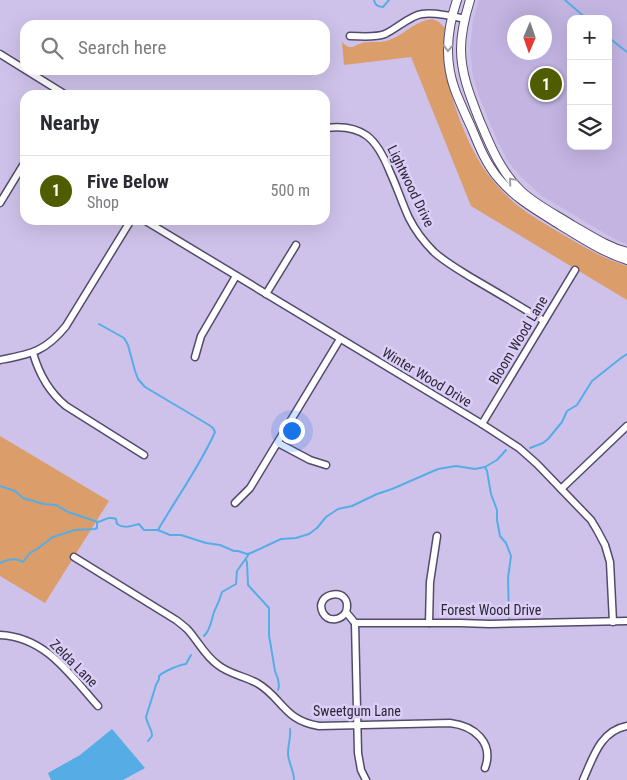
<!DOCTYPE html>
<meta charset="utf-8">
<style>
body{margin:0;font-family:"Roboto Condensed",sans-serif;background:#f7f7f7;color:#2b2b33}
.controls{position:absolute;right:15px;top:15px;display:grid;overflow:hidden;border-radius:10px;box-shadow:0 5px 20px #0002}
.controls button{width:45px;height:45px;display:grid;place-items:center;padding:0;border:0;border-bottom:1px solid #e1e1e2;background:#fff;color:#2b2b33;font:25px sans-serif}
.compass{position:absolute;left:507px;top:15px;width:45px;height:45px;border-radius:50%;background:#fff;box-shadow:0 5px 20px #0002;rotate:182deg}
.you{position:absolute;left:291px;top:430px;width:18px;height:18px;margin:-12px;border:4px solid #fff;border-radius:50%;background:#1a73e8;box-shadow:0 0 0 8px #1a73e833}
.badge{display:grid;place-items:center;width:32px;height:32px;border-radius:50%;background:#4f5d00;color:#fff;font-size:16px;font-weight:700}
.pin{position:absolute;translate:-50% -50%;border:2px solid #fff;box-shadow:0 1px 5px #0006}
.list{margin:0;padding:0;list-style:none}
h2{display:flex;justify-content:space-between;align-items:center;height:65px;margin:0;padding:0 20px;font-size:21px}
h2 small{font-size:16px;font-weight:400;color:#7c7c81}
.list li{display:grid;grid-template-columns:32px 1fr auto;gap:15px;align-items:center;box-sizing:border-box;height:70px;padding:0 20px;border-top:1px solid #e1e1e2}
.list b{display:block;font-size:19px;white-space:nowrap}
.list p{margin:0;font-size:16px;white-space:nowrap;color:#7c7c81}
.list em{font-size:16px;font-style:normal;color:#7c7c81}
.icon{flex:none;width:28px;height:28px;fill:none;stroke:currentColor;stroke-width:2;stroke-linecap:round;stroke-linejoin:round}
.map{position:relative;flex:none;width:627px;height:780px;overflow:hidden}
.search{position:absolute;background:#fff;box-shadow:0 5px 20px #0002;left:20px;top:20px;width:310px;height:55px;display:flex;align-items:center;gap:12px;box-sizing:border-box;padding:0 18px;border-radius:15px;color:#7c7c81;font-size:19px}
.panel{position:absolute;background:#fff;box-shadow:0 5px 20px #0002;left:20px;top:90px;width:310px;height:135px;border-radius:15px}
.map>svg:first-child{display:block}
.built{fill:#c3b4e2;fill-rule:evenodd}
.green{fill:#db9d6a}
.water{fill:#56ade5}
.lines{fill:none;stroke-linecap:round;stroke-linejoin:round}
.stream{stroke:#56ade5;stroke-width:2}
.minor-casing{stroke:#554a6b;stroke-width:9}
.tertiary-casing{stroke:#554a6b;stroke-width:10}
.minor{stroke:#fff;stroke-width:6}
.tertiary{stroke:#fff;stroke-width:8}
.oneway{stroke:#a09ea5}
.labels{text-anchor:middle;dominant-baseline:central;stroke-width:5;stroke-linejoin:round;paint-order:stroke}
.street-label{font-size:14px;fill:#2c2736;stroke:#dccff7}
</style>
<div class="map">
<svg width="627" height="780" viewBox="0 0 627 780">
<rect width="100%" height="100%" fill="#cfc2ea"/>
<path class="built" d="M 479,0 L 627,0 L 627,244 L 616,240 L 542,196 L 521,177 L 509,163 L 496,138 L 479,96 L 473,77 L 470,49 L 473,20 ZM 571,19 L 608,19 L 608,146 L 571,146 ZM 514,22 L 544,22 L 544,52 L 514,52 Z"/>
<g class="green">
<path d="M 432,19 L 439,22 L 445,28 C 444,37 443,46 444,54 C 446,89 465,140 484,169 C 493,182 505,195 517,205 C 531,216 547,225 562,234 C 584,247 602,258 627,266 L 627,300 L 471,206 L 411,57 L 344,65 L 342,42 C 351,51 353,46 362,43 C 369,41 378,43 386,41 C 404,36 412,22 432,19 Z"/>
<polygon points="0,436 109,501 45,603 0,576"/>
</g>
<polygon class="water" points="112,729 145,768 123,780 51,780 48,773 80,755"/>
<g class="lines">
<g class="stream">
<path d="M 374,0 C 375,5 378,7 383,7 L 389,0"/>
<polyline points="565,0 587,19"/>
<polyline points="608,37 627,52"/>
<path d="M 99,324 L 124,338 L 128,345 L 135,371 L 138,379 L 145,387 L 209,425 L 213,428 L 215,432 C 200,466 177,497 158,530"/>
<polyline points="530,448 543,443 548,439 562,422 567,411 577,405 592,381 621,358 627,354"/>
<polyline points="485,467 487,471 491,494 497,510 497,520 500,536 506,543 511,556 508,578 509,619"/>
<path d="M 0,486 L 15,491 L 23,498 L 44,504 L 56,505 L 68,512 L 98,522 C 105,520 109,516 116,519 L 117,524 C 124,529 131,526 139,524 L 144,530 L 158,530 L 170,535 L 181,535 L 206,543 L 220,545 L 234,551 L 238,551 L 247,554 L 251,553 L 281,539 L 296,538 L 309,534 L 317,528 L 326,517 L 338,509 L 352,506 L 377,494 L 392,489 L 438,469 L 456,466 L 475,469 L 485,467 L 497,460 L 506,450"/>
<polyline points="246,559 247,563 248,585 269,608 269,635 275,671 278,679 279,686 278,690"/>
<path d="M 0,563 C 8,559 16,557 23,562 L 30,553 L 37,549 L 53,537 L 75,530 L 95,529 L 97,528 L 97,523"/>
<path d="M 204,636 C 211,629 211,621 214,612 C 217,606 220,599 222,592 L 236,584 L 237,571 L 249,554"/>
<path d="M 290,729 C 291,738 288,744 288,753 C 288,762 294,770 294,780"/>
<path d="M 148,741 L 152,736 C 152,729 147,724 146,717 L 156,685 L 159,679 L 159,676 C 164,671 179,665 186,664 L 191,655"/>
</g>
<g class="minor-casing">
<g id="minor">
<path d="M 350,36 C 361,36 374,38 385,34 C 396,29 411,15 422,14 C 434,12 452,16 465,19"/>
<polyline points="0,54 66,95"/>
<path d="M 325,128 C 363,123 377,139 390,172 C 397,187 402,203 409,218 C 415,230 424,242 434,252 C 445,262 459,270 472,278 C 496,292 520,306 544,321"/>
<polyline points="0,203 25,162"/>
<polyline points="144,220 482,424 519,448 537,464 591,520 597,530 605,545 610,562 613,622"/>
<polyline points="266,294 296,245"/>
<path d="M 33,353 C 39,374 49,392 66,406 L 144,455"/>
<polyline points="195,357 201,336 236,276"/>
<path d="M 0,360 C 31,354 45,352 66,326 L 131,220"/>
<polyline points="482,424 575,270"/>
<polyline points="278,443 310,460 326,465"/>
<polyline points="561,489 627,426"/>
<polyline points="235,503 250,488 340,339"/>
<path d="M 74,557 L 176,620 C 180,623 184,626 188,630 C 198,641 205,656 218,665 C 229,674 244,676 257,683 C 283,698 283,720 319,726 L 450,723 C 475,726 494,743 485,768"/>
<path d="M 346,612 C 341,620 329,623 323,613 C 312,592 354,585 346,612 L 355,623"/>
<polyline points="355,623 460,623 490,624 627,621"/>
<polyline points="355,623 358,753 361,770 366,780"/>
<polyline points="429,623 430,582 437,536"/>
<path d="M 0,635 C 46,637 70,675 98,706"/>
<path d="M 583,780 C 593,758 600,731 627,726"/>
</g>
</g>
<g class="tertiary-casing">
<g id="tertiary">
<path d="M 457,0 C 447,29 444,60 455,90 C 460,103 466,116 472,129 C 479,146 486,164 499,179 C 516,199 538,211 560,225 C 582,238 602,252 627,260"/>
<path d="M 470,0 C 465,16 461,32 461,49 C 461,74 470,96 479,119 C 490,145 500,171 521,191 C 536,205 555,214 572,225 C 590,235 607,247 627,252"/>
</g>
</g>
<use href="#minor" class="minor"/>
<use href="#tertiary" class="tertiary"/>
</g>
<defs><path id="oneway-chevron" d="M-2-3.5L2.5 0L-2 3.5" fill="none" stroke-width="1.6" stroke-linecap="round" stroke-linejoin="round" transform="scale(1.25)"/></defs>
<g class="oneway">
<use href="#oneway-chevron" transform="translate(448 48) rotate(91)"/>
<use href="#oneway-chevron" transform="translate(512 181) rotate(-130)"/>
</g>
<g class="labels">
<g class="street-label">
<text transform="translate(411 186) rotate(64)">Lightwood Drive</text>
<text transform="translate(518 340) rotate(-59)">Bloom Wood Lane</text>
<text transform="translate(427 377) rotate(31)">Winter Wood Drive</text>
<text x="491" y="610">Forest Wood Drive</text>
<text transform="translate(74 663) rotate(45)">Zelda Lane</text>
<text x="357" y="711">Sweetgum Lane</text>
</g>
</g>
</svg>
<div class="controls">
<button>+</button>
<button>−</button>
<button><svg class="icon" aria-label="layers" viewBox="0 0 24 24"><path d="M12 4l9 5-9 5-9-5zM3 14l9 5 9-5"/></svg></button>
</div>
<svg class="compass" viewBox="-18 -18 36 36"><path d="M0-13l5 13h-10z" fill="#e53935"/><path d="M0 13l5-13h-10z" fill="#7c7c81"/></svg>
<div class="you"></div>
<div class="pin badge" style="left:546px;top:84px">1</div>
<div class="search"><svg class="icon" aria-label="search" viewBox="0 0 24 24"><circle cx="10" cy="10" r="6"/><path d="M15 15l6 6"/></svg>Search here</div>
<section class="panel">
<h2>Nearby<small></small></h2>
<ul class="list">
<li><span class="badge">1</span><div><b>Five Below</b><p>Shop</p></div><em>500 m</em></li>
</ul>
</section>
</div>
